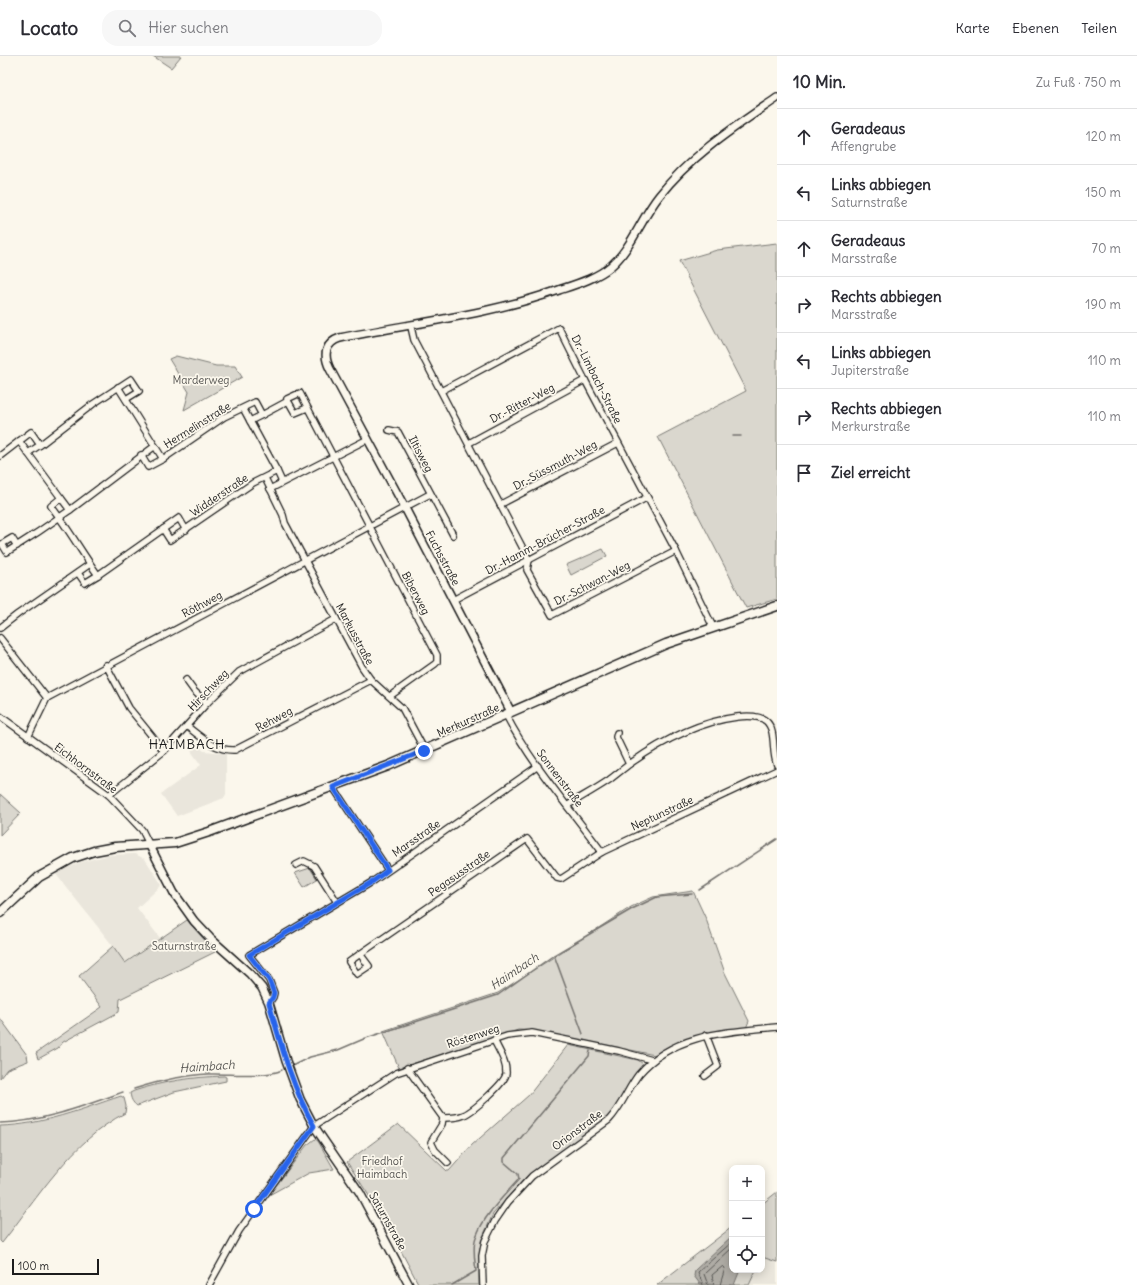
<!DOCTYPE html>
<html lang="de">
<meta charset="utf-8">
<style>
body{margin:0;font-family:Delius,sans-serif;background:#f7f7f7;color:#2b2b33}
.controls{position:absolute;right:12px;bottom:12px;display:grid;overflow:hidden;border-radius:8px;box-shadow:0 2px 10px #0003}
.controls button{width:36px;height:36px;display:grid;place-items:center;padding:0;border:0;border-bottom:1px solid #e1e1e2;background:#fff;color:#2b2b33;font:20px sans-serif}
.scale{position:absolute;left:12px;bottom:10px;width:87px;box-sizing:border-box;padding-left:4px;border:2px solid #1c1c1c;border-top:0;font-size:11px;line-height:14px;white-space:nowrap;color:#1c1c1c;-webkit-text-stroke:3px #fbf7ec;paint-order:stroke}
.stop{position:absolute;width:12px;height:12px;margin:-9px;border:3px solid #2563eb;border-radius:50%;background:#fff}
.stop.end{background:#2563eb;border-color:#fff;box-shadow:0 1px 4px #0008}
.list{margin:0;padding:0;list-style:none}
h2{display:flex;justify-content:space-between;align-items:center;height:52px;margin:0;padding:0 16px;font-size:17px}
h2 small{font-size:13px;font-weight:400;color:#7c7c81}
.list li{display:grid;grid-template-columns:26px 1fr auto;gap:12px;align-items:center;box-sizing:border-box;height:56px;padding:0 16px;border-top:1px solid #e1e1e2}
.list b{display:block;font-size:15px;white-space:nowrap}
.list p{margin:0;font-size:13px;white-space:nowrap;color:#7c7c81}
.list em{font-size:13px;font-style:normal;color:#7c7c81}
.icon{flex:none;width:22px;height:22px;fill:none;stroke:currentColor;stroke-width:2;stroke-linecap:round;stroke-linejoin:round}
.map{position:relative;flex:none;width:777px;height:1229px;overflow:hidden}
header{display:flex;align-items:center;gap:24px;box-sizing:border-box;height:56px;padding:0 20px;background:#fff;border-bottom:1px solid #e1e1e2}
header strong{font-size:19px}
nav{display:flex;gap:22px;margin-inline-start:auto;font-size:14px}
.search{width:280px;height:36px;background:#f7f7f7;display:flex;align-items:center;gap:10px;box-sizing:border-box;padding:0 14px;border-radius:16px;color:#7c7c81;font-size:15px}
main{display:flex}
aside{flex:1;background:#fff}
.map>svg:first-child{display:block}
.built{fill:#eae6dc}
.green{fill:#dad7ce;stroke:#7b7a75}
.water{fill:#afaca5;stroke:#74726e}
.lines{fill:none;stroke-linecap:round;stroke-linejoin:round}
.shore{stroke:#575653;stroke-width:1}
.stream{stroke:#74726e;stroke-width:1.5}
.minor-casing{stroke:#1c1c1c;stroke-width:8}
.tertiary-casing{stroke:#1c1c1c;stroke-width:10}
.secondary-casing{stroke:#1c1c1c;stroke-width:11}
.minor{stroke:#fbf7ec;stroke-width:5.5}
.tertiary{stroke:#fbf7ec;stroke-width:7}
.secondary{stroke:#fbf7ec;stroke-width:8}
.route{stroke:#2563eb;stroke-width:5}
.labels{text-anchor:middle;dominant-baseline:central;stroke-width:3.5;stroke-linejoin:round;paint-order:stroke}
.street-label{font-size:11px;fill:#1c1c1c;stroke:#fbf7ec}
.park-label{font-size:11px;fill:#555451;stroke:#fbf7ec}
.water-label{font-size:12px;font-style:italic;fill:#575653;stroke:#fbf7ec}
.quarter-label{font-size:13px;letter-spacing:1px;fill:#1c1c1c;stroke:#fbf7ec}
</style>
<header>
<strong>Locato</strong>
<div class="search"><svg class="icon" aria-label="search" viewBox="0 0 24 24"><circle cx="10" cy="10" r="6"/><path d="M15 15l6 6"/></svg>Hier suchen</div>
<nav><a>Karte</a><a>Ebenen</a><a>Teilen</a></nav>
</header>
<main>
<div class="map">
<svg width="777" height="1229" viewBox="0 0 777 1229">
<rect width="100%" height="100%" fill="#fbf7ec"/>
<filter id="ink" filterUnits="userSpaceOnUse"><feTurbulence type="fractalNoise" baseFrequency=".025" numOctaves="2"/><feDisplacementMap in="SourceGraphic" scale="8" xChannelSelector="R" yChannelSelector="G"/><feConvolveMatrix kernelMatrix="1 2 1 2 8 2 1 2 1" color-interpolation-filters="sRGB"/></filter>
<g filter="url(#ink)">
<g class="built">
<polygon points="198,690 204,695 226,697 226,738 224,742 177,760 161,738 201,709 191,695"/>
<polygon points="135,798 145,803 162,829 137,852 160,882 124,907 113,890 55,817 81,806 109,799"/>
<polygon points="762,1200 777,1206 777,1229 749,1229 756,1214 762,1214"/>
</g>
<g class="green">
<polygon points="153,0 181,0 171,12"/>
<polygon points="777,187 777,543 746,552 658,381 746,335 679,205 717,194"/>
<polygon points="176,300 216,310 235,310 242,321 184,354 189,336 169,303"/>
<polygon points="603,493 607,500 571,519 566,509"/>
<polygon points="0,738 21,757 0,779"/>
<polygon points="310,812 317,823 304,831 295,817"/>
<polygon points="693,835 706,863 725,917 749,965 746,972 702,978 686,983 655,999 537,975 518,974 399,1012 383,975 498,937 631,851 653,841"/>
<polygon points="187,864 215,896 120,943 119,956 63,986 58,992 38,1003 36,997 102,951 79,920 113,890 125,907"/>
<polygon points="0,962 27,999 28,1005 7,1013 0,1022"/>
<polygon points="568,989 638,1004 643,1008 642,1012 608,1062 526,1121 493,1158 481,1185 479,1200 479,1229 419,1229 383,1161 347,1106 398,1068 447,1115 449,1115 472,1089 529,1039"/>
<path d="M 224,1020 L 226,1021 L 226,1025 L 174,1036 L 137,1050 C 132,1046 131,1043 130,1037 L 134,1035 C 164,1025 193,1021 224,1020 Z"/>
<path d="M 121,1040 L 124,1042 L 126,1050 L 125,1057 C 72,1085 38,1141 2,1187 L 0,1185 L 0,1070 C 42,1069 82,1053 121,1040 Z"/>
<polygon points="315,1083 318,1085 334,1113 309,1117 269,1139 307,1089"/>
<polygon points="777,1136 777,1206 762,1201 762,1148"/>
<polygon points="732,1171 732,1214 756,1214 749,1229 657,1229"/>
</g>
<polygon class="water" points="732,1180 732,1214 740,1214 734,1229 700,1228 694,1220 695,1214"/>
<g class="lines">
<g class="shore">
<polyline points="703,1229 698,1216 732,1186"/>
<polyline points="708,1229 704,1218 732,1192"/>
<polyline points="714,1229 712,1219 723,1210 725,1212 720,1229"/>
</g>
<g class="stream">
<polyline points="733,380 741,380"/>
<polyline points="700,834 777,783"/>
<polyline points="554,899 583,978"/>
<polyline points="292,1010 310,1001 338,994 366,982 498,939 554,899 632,853 657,841 692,838"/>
<path d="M 134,1033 C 159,1025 183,1019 209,1018 C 228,1017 265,1022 282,1014"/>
<path d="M 0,1067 C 43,1066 83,1050 123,1036"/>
<path d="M 452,1229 L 476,1215 C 475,1205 472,1191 476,1181 C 484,1159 504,1140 519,1123 L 518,1118 L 504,1106 L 504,1102 L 589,1000 L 590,995"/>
</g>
<g class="minor-casing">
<g id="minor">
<polyline points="411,271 414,284 529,504"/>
<polyline points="118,331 163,403 148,411 141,399"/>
<polyline points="441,335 559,272 585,324 676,495 713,571"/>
<polyline points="307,352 295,357 287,343 300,337 437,599 437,606 435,608 390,640"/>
<polyline points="262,359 288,345"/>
<polyline points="250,365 277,415"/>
<polyline points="389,374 398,376 453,479"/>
<polyline points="19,385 61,442"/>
<polyline points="469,387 585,324"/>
<polyline points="40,389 93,348 131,323 139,335 126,343"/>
<polyline points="0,400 31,376 40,389 28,397"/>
<polyline points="163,403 224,361 255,346 262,359 250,365 243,352"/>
<polyline points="265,422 283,459 285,467 362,611 371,624 402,652 425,695"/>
<polyline points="270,433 368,383"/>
<polyline points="501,448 618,387"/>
<polyline points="70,454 155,390"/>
<polyline points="163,473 170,484 253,427 277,415 282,426"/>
<path d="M 17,490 L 12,482 L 2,488 L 7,496 C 28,483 49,469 70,454 L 61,442 L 51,450 C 68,472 82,497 98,519 L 85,527 L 78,517"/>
<polyline points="529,504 527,514 552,559 676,495"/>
<polyline points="98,519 179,462 186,474"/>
<polyline points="453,544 646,442"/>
<polyline points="0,572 18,558 90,508"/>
<polyline points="0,582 47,642"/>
<polyline points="106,609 129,652 164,695"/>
<polyline points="186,624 194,635 207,647"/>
<path d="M 506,659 C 531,708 569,751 602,796"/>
<polyline points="0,660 109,739 142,774 150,790"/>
<path d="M 188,671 C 202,682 216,695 235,694 L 371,624"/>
<polyline points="617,677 616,681 629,708"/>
<polyline points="28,681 47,642 430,438"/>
<polyline points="333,731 388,814"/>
<polyline points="109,739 164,695 207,647 239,616 336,563"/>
<path d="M 568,749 C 581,741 596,733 609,724 C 617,718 624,712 631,707 C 662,685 698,666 737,661 C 746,660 759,659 766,665 C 777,675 771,696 777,709"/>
<polyline points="296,809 304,805 314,810 337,846"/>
<polyline points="360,898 527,783 557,822 561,823 602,796 777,714"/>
<polygon points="360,898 369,910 357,918 349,906"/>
<polyline points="269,947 273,941 274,937 269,924 249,899 372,826 538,710"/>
<polyline points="407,1012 443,1062 442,1068 431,1086 435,1094 448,1107"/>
<polyline points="705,1020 718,1010 706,979"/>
<path d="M 443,1062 C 451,1062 457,1062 464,1059 C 473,1055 505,1027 506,1018 C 507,1006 499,995 494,984"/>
<polyline points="209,1229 239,1175 314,1070 396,1017 507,980 532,977 619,995 652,1004"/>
<path d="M 483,1229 L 482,1200 L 485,1185 L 495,1165 L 508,1146 L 532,1120 L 609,1064 C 622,1050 628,1032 639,1018 C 674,977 728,976 777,971"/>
</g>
</g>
<g class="tertiary-casing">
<g id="tertiary">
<path d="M 511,656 L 405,452 L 330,313 C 323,299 325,287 340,282 C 414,267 488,259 559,234 C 577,228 597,222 611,210 C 631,193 642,161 659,140 C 691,99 735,71 777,42"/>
<polyline points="150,790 174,837 194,865 210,882 250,918 262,932 269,947 286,1005 300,1043 314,1070 360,1137 409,1229"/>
</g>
</g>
<g class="secondary-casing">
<polyline id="secondary" points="0,857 39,821 73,802 94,795 115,791 175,787 209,776 388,710 666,588 777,550"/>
</g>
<use href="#minor" class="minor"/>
<use href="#tertiary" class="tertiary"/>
<use href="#secondary" class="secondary"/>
</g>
</g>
<g class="lines" filter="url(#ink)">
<path class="route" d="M 254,1153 L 314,1070 C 292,1031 281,989 269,947 L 273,941 L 274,937 L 269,924 L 249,899 L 372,826 L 388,814 L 333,731 L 424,695"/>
</g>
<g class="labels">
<g class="street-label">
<text transform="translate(597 323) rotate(63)">Dr.-Limbach-Straße</text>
<text transform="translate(522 347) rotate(-28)">Dr.-Ritter-Weg</text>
<text transform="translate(197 369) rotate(-32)">Hermelinstraße</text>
<text transform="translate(421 398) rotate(62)">Iltisweg</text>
<text transform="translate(555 409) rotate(-28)">Dr.-Süssmuth-Weg</text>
<text transform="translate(219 439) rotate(-34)">Widderstraße</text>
<text transform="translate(545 484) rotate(-28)">Dr.-Hamm-Brücher-Straße</text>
<text transform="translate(443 502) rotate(62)">Fuchsstraße</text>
<text transform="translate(592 527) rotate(-27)">Dr.-Schwan-Weg</text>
<text transform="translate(416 537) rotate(62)">Biberweg</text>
<text transform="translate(202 548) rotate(-28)">Röthweg</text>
<text transform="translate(355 578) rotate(62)">Markusstraße</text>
<text transform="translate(208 634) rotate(-46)">Hirschweg</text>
<text transform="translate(274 663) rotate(-28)">Rehweg</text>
<text transform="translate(468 664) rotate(-24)">Merkurstraße</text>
<text transform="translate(86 712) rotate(37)">Eichhornstraße</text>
<text transform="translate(560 722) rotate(53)">Sonnenstraße</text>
<text transform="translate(662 757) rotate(-25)">Neptunstraße</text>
<text transform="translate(416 782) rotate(-35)">Marsstraße</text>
<text transform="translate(459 817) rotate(-35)">Pegasusstraße</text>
<text transform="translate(473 980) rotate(-18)">Röstenweg</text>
<text transform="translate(577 1074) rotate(-37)">Orionstraße</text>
<text transform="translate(388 1165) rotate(61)">Saturnstraße</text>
</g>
<g class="park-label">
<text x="201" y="324">Marderweg</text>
<text x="184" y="890">Saturnstraße</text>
<text x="382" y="1105">Friedhof<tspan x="382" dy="13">Haimbach</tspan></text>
</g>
<g class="water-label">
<text transform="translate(514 915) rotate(-34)">Haimbach</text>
<text transform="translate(207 1010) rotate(-4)">Haimbach</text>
</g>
<g class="quarter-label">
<text x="187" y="688">HAIMBACH</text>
</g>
</g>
</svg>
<div class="controls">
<button>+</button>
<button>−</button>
<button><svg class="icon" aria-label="locate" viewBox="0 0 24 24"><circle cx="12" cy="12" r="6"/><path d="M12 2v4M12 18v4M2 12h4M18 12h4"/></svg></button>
</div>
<div class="scale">100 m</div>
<div class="stop" style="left:254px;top:1153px"></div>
<div class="stop end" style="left:424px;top:695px"></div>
</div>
<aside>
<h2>10 Min.<small>Zu Fuß · 750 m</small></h2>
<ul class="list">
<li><svg class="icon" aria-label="ahead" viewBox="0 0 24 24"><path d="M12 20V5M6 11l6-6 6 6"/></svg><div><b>Geradeaus</b><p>Affengrube</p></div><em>120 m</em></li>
<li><svg class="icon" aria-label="left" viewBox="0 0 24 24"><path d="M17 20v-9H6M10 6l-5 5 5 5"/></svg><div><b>Links abbiegen</b><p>Saturnstraße</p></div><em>150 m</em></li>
<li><svg class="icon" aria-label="ahead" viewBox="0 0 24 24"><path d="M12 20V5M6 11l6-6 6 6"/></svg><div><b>Geradeaus</b><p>Marsstraße</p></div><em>70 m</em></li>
<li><svg class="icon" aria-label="right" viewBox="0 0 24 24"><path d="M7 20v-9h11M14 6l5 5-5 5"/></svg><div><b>Rechts abbiegen</b><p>Marsstraße</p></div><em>190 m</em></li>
<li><svg class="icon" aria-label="left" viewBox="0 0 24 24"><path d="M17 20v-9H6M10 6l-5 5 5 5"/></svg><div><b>Links abbiegen</b><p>Jupiterstraße</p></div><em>110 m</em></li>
<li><svg class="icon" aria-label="right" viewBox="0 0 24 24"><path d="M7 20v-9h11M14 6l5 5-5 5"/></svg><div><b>Rechts abbiegen</b><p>Merkurstraße</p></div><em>110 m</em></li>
<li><svg class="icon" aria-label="arrive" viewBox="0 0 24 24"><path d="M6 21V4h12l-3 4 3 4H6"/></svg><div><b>Ziel erreicht</b></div></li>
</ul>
</aside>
</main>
